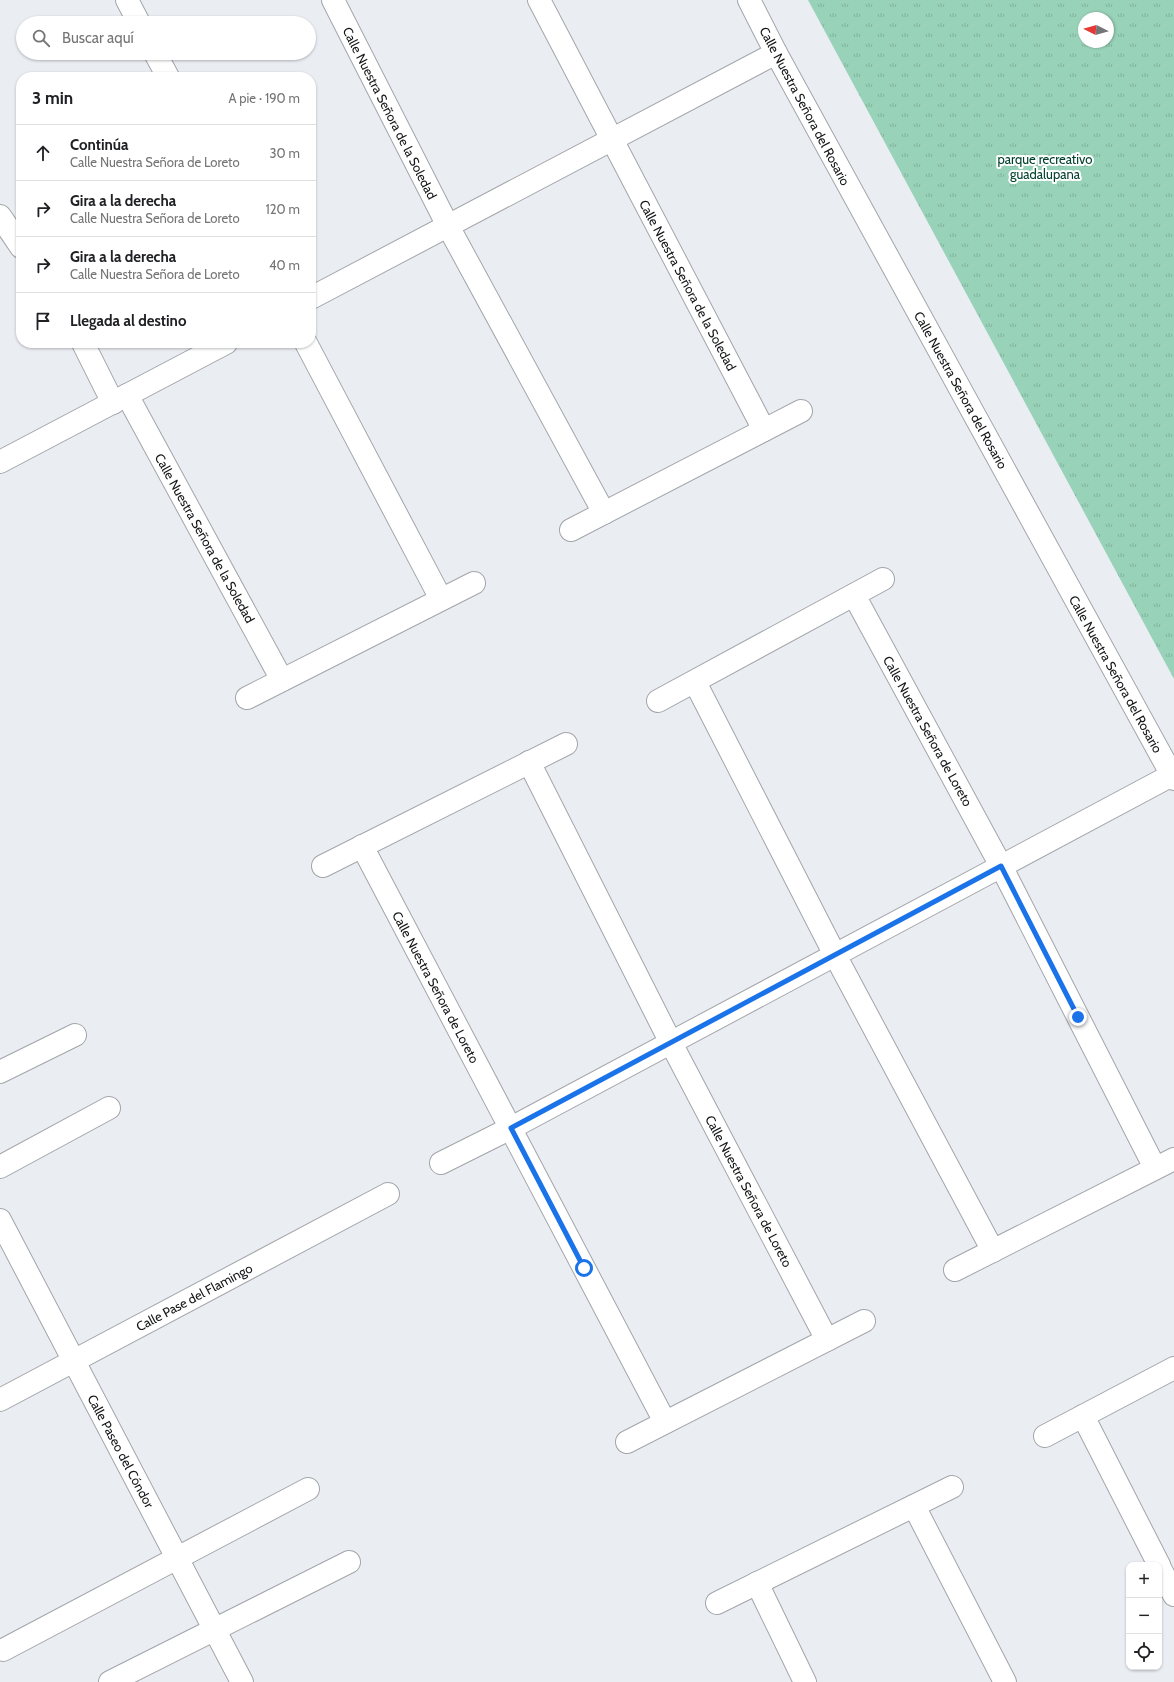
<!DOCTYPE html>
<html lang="es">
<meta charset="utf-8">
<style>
body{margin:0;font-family:Cabin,sans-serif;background:#f2f2f2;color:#202124}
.controls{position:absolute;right:12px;bottom:12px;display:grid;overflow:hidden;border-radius:8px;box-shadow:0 1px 3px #0004}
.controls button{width:36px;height:36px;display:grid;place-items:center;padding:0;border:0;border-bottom:1px solid #e0e0e0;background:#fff;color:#202124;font:20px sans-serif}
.compass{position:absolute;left:1078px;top:12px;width:36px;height:36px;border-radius:50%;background:#fff;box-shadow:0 1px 3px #0004;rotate:276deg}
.stop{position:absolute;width:12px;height:12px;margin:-9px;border:3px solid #1a73e8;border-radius:50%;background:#fff}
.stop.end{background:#1a73e8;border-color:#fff;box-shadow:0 1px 4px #0008}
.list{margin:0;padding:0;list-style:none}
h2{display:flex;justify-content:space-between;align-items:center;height:52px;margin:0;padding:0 16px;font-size:17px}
h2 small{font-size:13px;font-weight:400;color:#757577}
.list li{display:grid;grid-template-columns:26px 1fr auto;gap:12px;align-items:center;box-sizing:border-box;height:56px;padding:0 16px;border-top:1px solid #e0e0e0}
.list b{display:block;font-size:15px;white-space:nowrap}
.list p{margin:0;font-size:13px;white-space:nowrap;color:#757577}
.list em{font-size:13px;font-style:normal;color:#757577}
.icon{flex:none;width:22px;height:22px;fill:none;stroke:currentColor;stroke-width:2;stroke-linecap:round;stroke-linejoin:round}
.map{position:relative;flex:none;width:1174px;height:1682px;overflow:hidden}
.search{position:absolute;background:#fff;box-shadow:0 1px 3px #0004;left:16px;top:16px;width:300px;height:44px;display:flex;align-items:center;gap:10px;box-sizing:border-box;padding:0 14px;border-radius:22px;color:#757577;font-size:15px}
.panel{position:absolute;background:#fff;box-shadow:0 1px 3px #0004;left:16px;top:72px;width:300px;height:276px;border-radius:16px}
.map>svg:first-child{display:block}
.grass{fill:url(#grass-tufts);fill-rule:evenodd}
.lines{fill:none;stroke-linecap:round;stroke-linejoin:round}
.minor-casing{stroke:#a2a5aa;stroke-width:24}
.minor{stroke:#fff;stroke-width:22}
.route{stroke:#1a73e8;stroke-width:5}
.labels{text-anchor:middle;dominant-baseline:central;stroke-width:4;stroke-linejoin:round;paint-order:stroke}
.street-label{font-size:13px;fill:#141516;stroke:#fff}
.park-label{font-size:13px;fill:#00412c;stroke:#fff}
</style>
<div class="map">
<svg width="1174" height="1682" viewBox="0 0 1174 1682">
<defs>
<pattern id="grass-tufts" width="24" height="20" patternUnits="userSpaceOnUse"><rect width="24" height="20" fill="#98d2b8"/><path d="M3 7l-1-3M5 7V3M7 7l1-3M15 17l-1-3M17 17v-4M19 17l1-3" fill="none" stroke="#82b39d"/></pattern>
</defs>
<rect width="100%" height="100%" fill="#eaedf2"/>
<path class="grass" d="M 808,0 L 1174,0 L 1174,679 ZM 1084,18 L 1108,18 L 1108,42 L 1084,42 Z"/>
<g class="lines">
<g class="minor-casing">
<g id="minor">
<polyline points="127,0 139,23"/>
<polyline points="333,0 448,226 604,513"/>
<polyline points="539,0 764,430"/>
<polyline points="749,0 776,53 1174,779"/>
<polyline points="155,53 168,77"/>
<polyline points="0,216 21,247"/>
<polyline points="311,298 776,53"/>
<polyline points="83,343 113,403"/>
<polyline points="306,343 441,599"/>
<polyline points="127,395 282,680"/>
<polyline points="0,462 226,343"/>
<polyline points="571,530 801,411"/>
<polyline points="854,595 1001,866 1155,1168"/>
<polyline points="695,682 835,955 993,1251"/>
<polyline points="247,698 474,583"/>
<polyline points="658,701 883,579"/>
<polyline points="529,762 671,1043 827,1340"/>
<polyline points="362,846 665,1422"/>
<polyline points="323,866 566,744"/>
<polyline points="0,1072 75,1035"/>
<polyline points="441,1163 511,1128 1172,775"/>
<polyline points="0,1167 109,1108"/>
<polyline points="0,1220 242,1682"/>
<polyline points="955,1270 1174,1159"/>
<polyline points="0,1400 388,1194"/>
<polyline points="1083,1416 1159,1565"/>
<polyline points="1045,1436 1174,1368"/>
<polyline points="627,1442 864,1321"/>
<polyline points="914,1506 1005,1682"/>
<polyline points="1159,1566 1174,1595"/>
<polyline points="757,1583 805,1682"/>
<polyline points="717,1603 952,1487"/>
<polyline points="3,1650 308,1489"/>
<polyline points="110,1682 349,1562"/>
</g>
</g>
<use href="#minor" class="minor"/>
</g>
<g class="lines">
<polyline class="route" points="584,1268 511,1128 1001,866 1078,1017"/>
</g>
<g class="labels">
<g class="street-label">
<text transform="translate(805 106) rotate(62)">Calle Nuestra Señora del Rosario</text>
<text transform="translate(390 113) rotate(63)">Calle Nuestra Señora de la Soledad</text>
<text transform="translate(688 285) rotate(62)">Calle Nuestra Señora de la Soledad</text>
<text transform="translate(961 390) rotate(61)">Calle Nuestra Señora del Rosario</text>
<text transform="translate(205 538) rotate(61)">Calle Nuestra Señora de la Soledad</text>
<text transform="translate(1116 674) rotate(61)">Calle Nuestra Señora del Rosario</text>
<text transform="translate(928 731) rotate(61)">Calle Nuestra Señora de Loreto</text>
<text transform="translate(436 987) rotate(62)">Calle Nuestra Señora de Loreto</text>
<text transform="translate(749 1191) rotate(62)">Calle Nuestra Señora de Loreto</text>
<text transform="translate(194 1297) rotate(-28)">Calle Pase del Flamingo</text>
<text transform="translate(121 1451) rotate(62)">Calle Paseo del Cóndor</text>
</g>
<g class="park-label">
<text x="1045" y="159">parque recreativo<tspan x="1045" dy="15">guadalupana</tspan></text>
</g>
</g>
</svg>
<div class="controls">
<button>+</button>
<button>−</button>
<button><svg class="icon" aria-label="locate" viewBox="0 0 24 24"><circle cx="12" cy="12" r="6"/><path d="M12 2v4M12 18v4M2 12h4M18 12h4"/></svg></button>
</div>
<svg class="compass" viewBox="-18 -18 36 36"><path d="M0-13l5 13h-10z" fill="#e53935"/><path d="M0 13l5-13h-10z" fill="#757577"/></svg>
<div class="stop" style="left:584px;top:1268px"></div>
<div class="stop end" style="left:1078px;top:1017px"></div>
<div class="search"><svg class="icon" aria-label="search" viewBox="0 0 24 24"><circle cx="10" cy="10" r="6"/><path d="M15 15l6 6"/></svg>Buscar aquí</div>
<section class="panel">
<h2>3 min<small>A pie · 190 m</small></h2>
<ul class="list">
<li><svg class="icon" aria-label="ahead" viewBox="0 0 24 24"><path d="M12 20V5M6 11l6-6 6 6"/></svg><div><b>Continúa</b><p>Calle Nuestra Señora de Loreto</p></div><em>30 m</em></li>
<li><svg class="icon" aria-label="right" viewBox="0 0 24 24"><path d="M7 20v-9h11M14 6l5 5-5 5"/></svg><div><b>Gira a la derecha</b><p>Calle Nuestra Señora de Loreto</p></div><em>120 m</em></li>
<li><svg class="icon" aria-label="right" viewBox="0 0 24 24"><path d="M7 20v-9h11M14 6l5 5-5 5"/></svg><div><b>Gira a la derecha</b><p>Calle Nuestra Señora de Loreto</p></div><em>40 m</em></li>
<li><svg class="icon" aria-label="arrive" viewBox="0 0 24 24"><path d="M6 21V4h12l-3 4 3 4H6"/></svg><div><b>Llegada al destino</b></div></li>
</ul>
</section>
</div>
